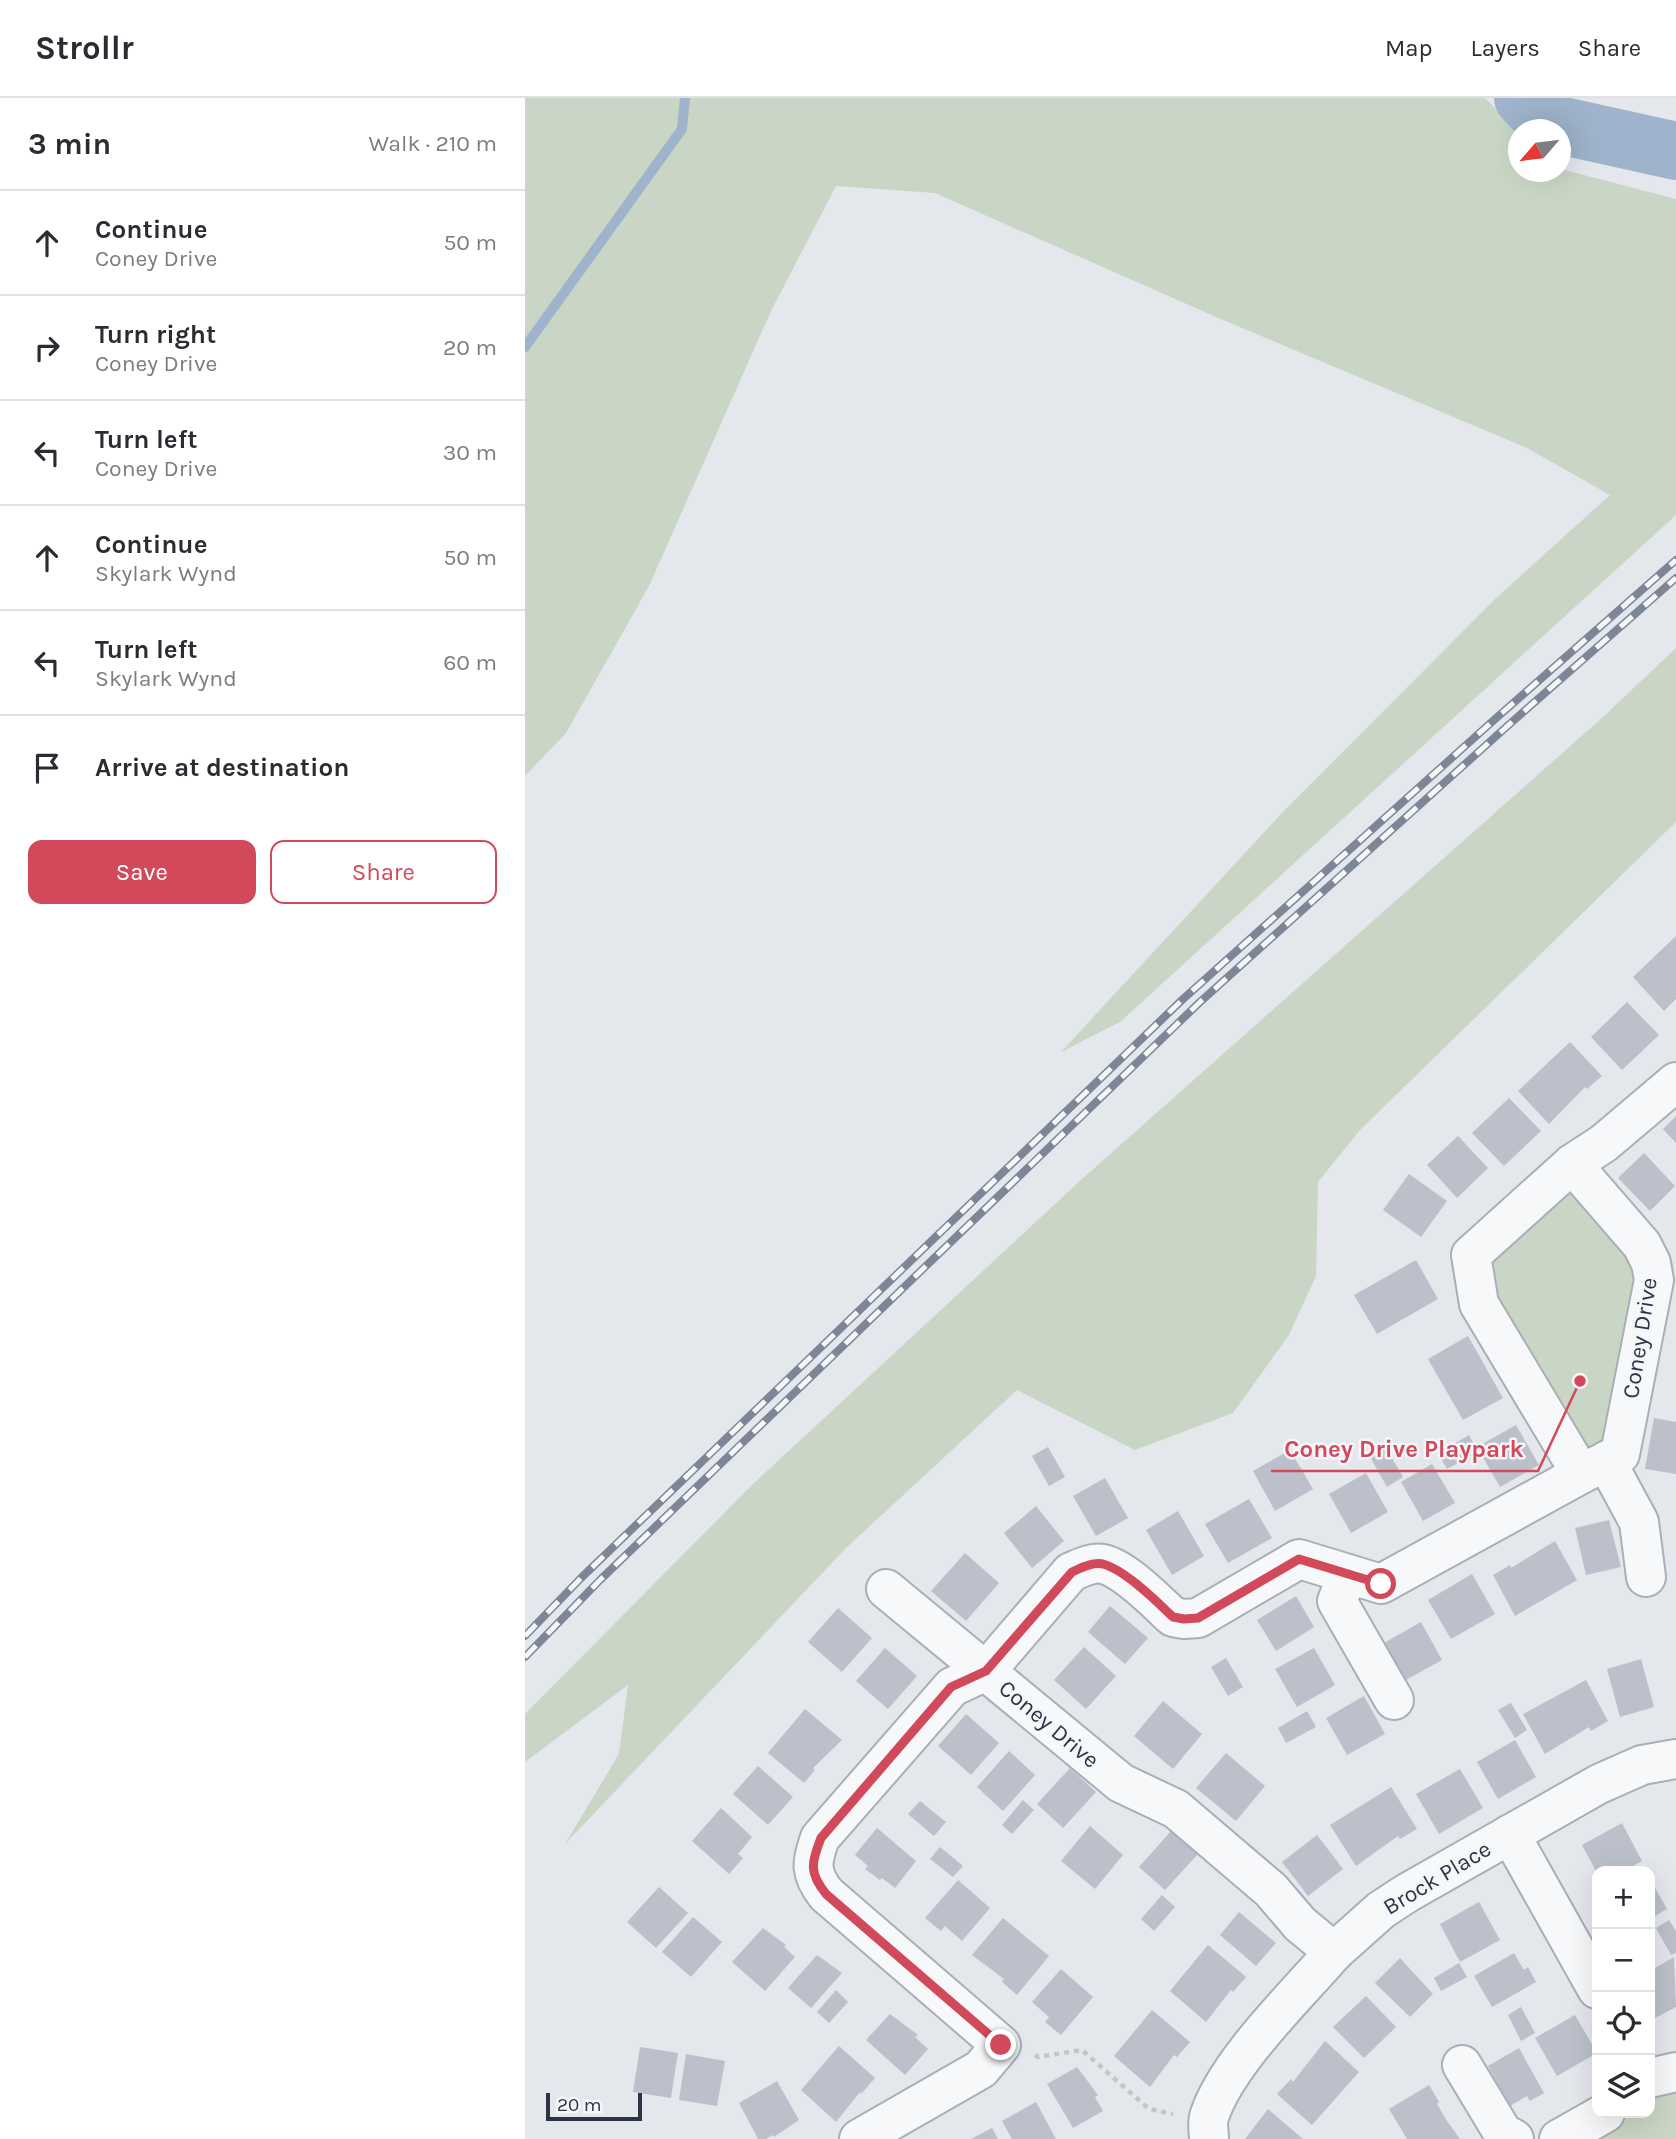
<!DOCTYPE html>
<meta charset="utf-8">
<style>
body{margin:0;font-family:Karla,sans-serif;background:#f2f2f3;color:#2b2b33}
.controls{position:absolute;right:21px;bottom:21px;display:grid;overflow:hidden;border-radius:14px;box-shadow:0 7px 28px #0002}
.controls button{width:63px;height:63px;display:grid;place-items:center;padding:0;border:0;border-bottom:2px solid #e1e1e2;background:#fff;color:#2b2b33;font:35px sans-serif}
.compass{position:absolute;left:983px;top:21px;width:63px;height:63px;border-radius:50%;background:#fff;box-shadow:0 7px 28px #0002;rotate:242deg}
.scale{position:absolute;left:21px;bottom:18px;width:96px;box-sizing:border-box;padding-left:7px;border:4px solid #2b3445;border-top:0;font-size:19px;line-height:24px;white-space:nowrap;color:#2b3445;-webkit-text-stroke:5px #f4f6f9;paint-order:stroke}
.stop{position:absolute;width:21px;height:21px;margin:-16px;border:5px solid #d1495b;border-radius:50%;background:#fff}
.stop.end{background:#d1495b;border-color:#fff;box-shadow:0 2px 7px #0008}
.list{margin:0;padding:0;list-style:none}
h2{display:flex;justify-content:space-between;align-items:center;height:91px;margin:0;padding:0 28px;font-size:30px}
h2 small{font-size:23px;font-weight:400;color:#7c7c81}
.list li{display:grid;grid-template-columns:46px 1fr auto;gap:21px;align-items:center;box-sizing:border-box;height:105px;padding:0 28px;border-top:2px solid #e1e1e2}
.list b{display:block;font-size:26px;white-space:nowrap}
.list p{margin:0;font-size:23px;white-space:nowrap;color:#7c7c81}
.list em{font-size:23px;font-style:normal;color:#7c7c81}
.actions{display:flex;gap:14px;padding:21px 28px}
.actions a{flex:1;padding:16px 0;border:2px solid #d1495b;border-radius:14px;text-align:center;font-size:24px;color:#d1495b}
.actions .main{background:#d1495b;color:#fff}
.icon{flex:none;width:38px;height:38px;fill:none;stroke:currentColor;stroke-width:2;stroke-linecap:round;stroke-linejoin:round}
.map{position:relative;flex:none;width:1151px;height:2041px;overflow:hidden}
header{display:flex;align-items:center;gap:42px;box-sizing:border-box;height:98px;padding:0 35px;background:#fff;border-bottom:2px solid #e1e1e2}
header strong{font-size:33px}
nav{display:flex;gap:38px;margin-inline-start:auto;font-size:24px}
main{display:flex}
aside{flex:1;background:#fff}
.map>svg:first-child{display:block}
.green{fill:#c9d6c5}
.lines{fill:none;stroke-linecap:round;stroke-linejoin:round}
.stream{stroke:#9fb4cc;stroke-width:10}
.river{stroke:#9fb4cc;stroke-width:58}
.building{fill:#bbc0ca}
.minor-casing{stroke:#a9aeb7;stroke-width:42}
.path{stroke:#c2c5cb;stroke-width:4.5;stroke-dasharray:5 5;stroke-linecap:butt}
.minor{stroke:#f7f8fa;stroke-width:38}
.rail-casing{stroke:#7d8696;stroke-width:8}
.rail{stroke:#f4f6f9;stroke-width:5;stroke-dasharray:16;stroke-linecap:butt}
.route{stroke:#d1495b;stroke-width:9}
.labels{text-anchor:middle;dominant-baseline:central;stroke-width:5;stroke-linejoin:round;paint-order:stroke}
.street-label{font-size:23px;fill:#2b3445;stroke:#f4f6f9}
.leader{fill:none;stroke:#d1495b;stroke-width:2.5}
.callout-dot{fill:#d1495b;stroke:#f4f6f9;stroke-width:2.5}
.callout-label{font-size:24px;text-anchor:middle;font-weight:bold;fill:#d1495b;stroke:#f4f6f9;stroke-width:5;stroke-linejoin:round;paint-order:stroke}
</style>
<header>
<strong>Strollr</strong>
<nav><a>Map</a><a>Layers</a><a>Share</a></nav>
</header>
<main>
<aside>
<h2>3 min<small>Walk · 210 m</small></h2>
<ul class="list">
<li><svg class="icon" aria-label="ahead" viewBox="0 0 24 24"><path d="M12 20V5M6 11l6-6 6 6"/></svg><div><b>Continue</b><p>Coney Drive</p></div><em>50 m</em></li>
<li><svg class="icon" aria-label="right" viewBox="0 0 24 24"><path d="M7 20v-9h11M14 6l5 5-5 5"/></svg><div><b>Turn right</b><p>Coney Drive</p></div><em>20 m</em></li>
<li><svg class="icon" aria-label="left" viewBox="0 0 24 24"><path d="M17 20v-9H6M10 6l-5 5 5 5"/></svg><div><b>Turn left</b><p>Coney Drive</p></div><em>30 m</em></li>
<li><svg class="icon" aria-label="ahead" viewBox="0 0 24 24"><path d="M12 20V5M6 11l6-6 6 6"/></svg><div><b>Continue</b><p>Skylark Wynd</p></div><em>50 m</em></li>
<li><svg class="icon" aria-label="left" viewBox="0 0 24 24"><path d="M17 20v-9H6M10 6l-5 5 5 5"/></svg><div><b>Turn left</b><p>Skylark Wynd</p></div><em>60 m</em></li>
<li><svg class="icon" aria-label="arrive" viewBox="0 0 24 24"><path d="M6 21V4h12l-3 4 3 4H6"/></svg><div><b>Arrive at destination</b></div></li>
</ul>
<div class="actions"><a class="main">Save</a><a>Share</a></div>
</aside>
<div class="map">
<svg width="1151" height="2041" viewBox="0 0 1151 2041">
<rect width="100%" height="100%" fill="#e4e7ec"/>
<g class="green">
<polygon points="0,0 960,0 993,33 993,74 1036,74 1036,71 1151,101 1151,417 595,924 536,954 755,717 971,500 1085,397 1002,350 691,219 410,95 311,88 246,213 124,488 41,635 0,678"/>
<polygon points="1151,550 1151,724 835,1032 793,1084 791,1178 764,1237 708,1315 610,1352 492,1292 321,1450 40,1746 94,1656 103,1587 0,1664 0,1616 225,1389 557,1081 1078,619"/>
<polygon points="1047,1066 1117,1147 1095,1356 1056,1376 946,1157"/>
<polygon points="1151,1974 1151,2041 1034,2041 1080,2015 1125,2015 1125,1980"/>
</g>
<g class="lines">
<polyline class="stream" points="0,249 157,31 160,0"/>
<polyline class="river" points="998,0 1020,24 1151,53"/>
</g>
<g class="building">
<polygon points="1151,838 1151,901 1139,913 1108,879"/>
<polygon points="1102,904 1134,937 1097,972 1066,939"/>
<polygon points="1045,944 1077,978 1062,991 1060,989 1024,1026 993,993"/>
<polygon points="984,1000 1016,1033 979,1068 947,1035"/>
<polygon points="1151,1018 1151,1045 1138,1031"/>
<polygon points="933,1038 963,1070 932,1100 902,1067"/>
<polygon points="1119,1055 1150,1088 1125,1113 1093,1080"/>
<polygon points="884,1076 922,1103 896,1139 858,1112"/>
<polygon points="891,1162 913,1201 852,1236 829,1197"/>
<polygon points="943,1238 978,1300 938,1322 903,1261"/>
<polygon points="1129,1320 1151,1324 1151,1376 1120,1371"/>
<polygon points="991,1327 1014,1367 975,1389 952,1349"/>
<polygon points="944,1337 953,1354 922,1371 913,1355"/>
<polygon points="523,1349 540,1379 524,1388 507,1358"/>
<polygon points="861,1350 878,1379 862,1389 845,1359"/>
<polygon points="765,1352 788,1391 750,1413 728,1373"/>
<polygon points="907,1366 930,1405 898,1423 876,1384"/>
<polygon points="841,1375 863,1414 826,1435 804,1396"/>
<polygon points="580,1380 603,1420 571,1438 548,1398"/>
<polygon points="724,1401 747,1440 703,1465 680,1426"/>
<polygon points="511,1408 539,1443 507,1470 479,1435"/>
<polygon points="653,1413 679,1458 647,1477 621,1432"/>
<polygon points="1084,1422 1096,1469 1061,1477 1050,1430"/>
<polygon points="1030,1443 1052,1482 990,1518 968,1477 985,1467 986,1470"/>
<polygon points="440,1455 474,1485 441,1523 406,1493"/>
<polygon points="947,1476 970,1516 926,1541 903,1502"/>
<polygon points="771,1498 789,1529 751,1553 732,1522"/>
<polygon points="585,1508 623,1540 600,1566 563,1534"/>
<polygon points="313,1510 347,1540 317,1574 283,1544"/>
<polygon points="896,1524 917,1562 879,1583 857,1546"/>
<polygon points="559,1549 591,1578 561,1611 529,1582"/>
<polygon points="360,1550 392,1578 363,1611 331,1583"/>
<polygon points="789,1550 810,1587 772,1609 750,1571"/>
<polygon points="701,1560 718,1589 703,1598 686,1569"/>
<polygon points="1116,1561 1129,1609 1095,1619 1082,1571"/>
<polygon points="1061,1582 1083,1623 1066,1633 1064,1629 1020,1656 998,1616"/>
<polygon points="839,1598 860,1636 822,1657 801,1620"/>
<polygon points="638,1603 677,1636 648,1671 609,1638"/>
<polygon points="986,1605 1002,1632 990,1640 973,1612"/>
<polygon points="280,1611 317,1642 288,1670 290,1672 279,1685 243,1655"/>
<polygon points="782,1613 791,1629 761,1645 753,1630"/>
<polygon points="441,1616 474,1645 446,1677 413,1648"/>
<polygon points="990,1642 1011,1679 973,1701 952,1664"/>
<polygon points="484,1653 510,1677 478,1713 452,1689"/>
<polygon points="701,1655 740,1688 711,1723 671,1690"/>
<polygon points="233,1668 268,1699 243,1727 208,1696"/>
<polygon points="545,1670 571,1694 538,1730 512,1706"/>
<polygon points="935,1671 958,1710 914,1736 891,1696"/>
<polygon points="866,1689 892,1731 875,1741 873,1738 831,1768 805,1727"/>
<polygon points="498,1702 509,1712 487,1736 477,1727"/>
<polygon points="395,1703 421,1724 409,1738 383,1716"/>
<polygon points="196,1710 227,1739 213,1756 218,1760 204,1776 167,1743"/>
<polygon points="1097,1725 1117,1763 1099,1773 1071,1773 1057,1747"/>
<polygon points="565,1728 598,1757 570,1791 536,1763"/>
<polygon points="352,1730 391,1763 370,1790 357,1780 355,1782 340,1771 343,1768 330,1757"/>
<polygon points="647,1732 673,1756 640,1792 614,1769"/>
<polygon points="792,1737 818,1771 783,1798 757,1764"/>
<polygon points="415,1749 438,1768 428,1779 405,1761"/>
<polygon points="1125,1781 1142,1811 1125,1821"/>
<polygon points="433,1782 465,1810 437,1843 420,1828 416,1833 400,1820"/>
<polygon points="134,1789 163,1815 131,1850 102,1824"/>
<polygon points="637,1797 650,1809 629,1833 616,1821"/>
<polygon points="954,1804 975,1842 935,1864 915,1826"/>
<polygon points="714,1814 751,1845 731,1868 695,1837"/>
<polygon points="168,1819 197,1844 166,1879 137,1854"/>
<polygon points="478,1820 524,1858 492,1897 477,1884 479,1881 447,1857"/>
<polygon points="1144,1822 1151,1833 1151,1855 1146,1857 1131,1830"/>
<polygon points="238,1830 261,1847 259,1849 270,1859 240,1893 207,1864"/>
<polygon points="683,1847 721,1879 708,1894 706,1892 681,1924 645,1893"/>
<polygon points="989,1855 999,1872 1003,1869 1011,1884 967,1909 949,1878"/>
<polygon points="292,1857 317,1875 286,1910 263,1890"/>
<polygon points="1149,1859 1151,1909 1130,1920 1125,1910 1125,1873"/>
<polygon points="875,1860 908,1896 885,1919 850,1885"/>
<polygon points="934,1865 942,1879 916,1893 909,1880"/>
<polygon points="536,1871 568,1899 536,1937 520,1924 524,1919 507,1904"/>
<polygon points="311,1892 323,1904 304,1925 292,1914"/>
<polygon points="841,1898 871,1929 839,1960 808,1929"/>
<polygon points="996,1909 1010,1935 996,1943 983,1917"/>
<polygon points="627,1912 665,1944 652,1959 649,1957 625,1989 589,1958"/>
<polygon points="365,1916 393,1937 390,1939 403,1951 380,1977 341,1942"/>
<polygon points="1050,1917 1072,1955 1032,1978 1010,1940"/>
<polygon points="800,1943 834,1974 787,2027 752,1996 766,1981 768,1984"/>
<polygon points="314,1948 350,1980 336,1996 335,1994 311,2024 276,1992"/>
<polygon points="115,1949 153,1955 146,2000 108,1994"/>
<polygon points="994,1950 1019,1995 1005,2003 1002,1998 985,2008 963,1968"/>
<polygon points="161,1956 200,1963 192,2008 154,2002"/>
<polygon points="552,1969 573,1997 570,1999 578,2013 548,2030 522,1986"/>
<polygon points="252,1983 274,2022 249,2039 248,2037 241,2041 233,2041 214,2005"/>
<polygon points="904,1987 914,2004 912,2006 920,2020 935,2041 882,2041 864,2011"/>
<polygon points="511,2004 531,2041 487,2041 477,2023"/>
<polygon points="743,2011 778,2041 720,2041"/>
<polygon points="467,2030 473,2041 446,2041"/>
</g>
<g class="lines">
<g class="minor-casing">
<g id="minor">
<polyline points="1047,1066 1117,1147 1126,1165 1129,1182 1095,1356 1056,1376"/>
<polyline points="1081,1363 1114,1424 1121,1479"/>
<polyline points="823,1476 812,1503 869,1602"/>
<path d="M 361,1491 L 596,1685 L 651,1711 L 746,1792 L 775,1826 L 809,1854 C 771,1898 701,1965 684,2019 C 682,2026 684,2034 684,2041"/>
<polyline points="985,1736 1072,1891"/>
<polyline points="809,1854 856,1812 882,1795 1074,1686 1117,1667 1151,1661"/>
<polyline points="937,1967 978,2035 989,2041"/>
<polyline points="1125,1980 1151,1974"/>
<path d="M 334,2041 L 456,1971 L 476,1947 L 301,1796 C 285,1775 286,1765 295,1740 L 427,1589 L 461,1573 L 546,1474 C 556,1470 567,1464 578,1466 C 600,1471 631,1503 648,1519 L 659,1521 L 673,1520 L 774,1461 L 856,1486 L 1056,1376 L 954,1206 L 946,1157 L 1047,1066 L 1079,1045 L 1151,984"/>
<polyline points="1034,2041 1080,2015"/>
</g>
</g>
<polyline class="path" points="510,1957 513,1959 557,1952 624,2011 648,2016"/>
<use href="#minor" class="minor"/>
<g class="rail-casing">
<g id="rail">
<polyline points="0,1538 56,1480 657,902 969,622 1151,462"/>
<polyline points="0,1559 75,1482 675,904 988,623 1151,480"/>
</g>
</g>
<use href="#rail" class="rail"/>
</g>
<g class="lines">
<path class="route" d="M 476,1947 L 301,1796 C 284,1775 286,1765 296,1740 L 426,1589 L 461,1573 L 547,1474 C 556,1470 567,1464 578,1466 C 600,1472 631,1503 648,1519 L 659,1521 L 673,1520 L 774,1461 L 856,1486"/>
</g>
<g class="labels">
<g class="street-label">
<text transform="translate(1115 1240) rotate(-81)">Coney Drive</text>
<text transform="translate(524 1626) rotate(40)">Coney Drive</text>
<text transform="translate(912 1780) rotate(-31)">Brock Place</text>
</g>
</g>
<path class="leader" d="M1055 1283L1013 1373H746"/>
<circle class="callout-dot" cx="1055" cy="1283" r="7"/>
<g class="callout-label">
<text x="879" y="1359">Coney Drive Playpark</text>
</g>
</svg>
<div class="controls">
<button>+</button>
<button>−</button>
<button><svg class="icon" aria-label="locate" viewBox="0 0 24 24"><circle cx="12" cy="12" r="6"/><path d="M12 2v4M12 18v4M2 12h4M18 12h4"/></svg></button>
<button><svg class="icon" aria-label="layers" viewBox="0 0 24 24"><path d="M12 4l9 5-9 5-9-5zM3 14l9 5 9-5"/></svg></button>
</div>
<svg class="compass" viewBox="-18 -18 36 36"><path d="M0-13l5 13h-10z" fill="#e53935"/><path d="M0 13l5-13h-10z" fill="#7c7c81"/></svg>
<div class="scale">20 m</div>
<div class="stop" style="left:856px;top:1486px"></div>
<div class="stop end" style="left:476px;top:1947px"></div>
</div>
</main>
